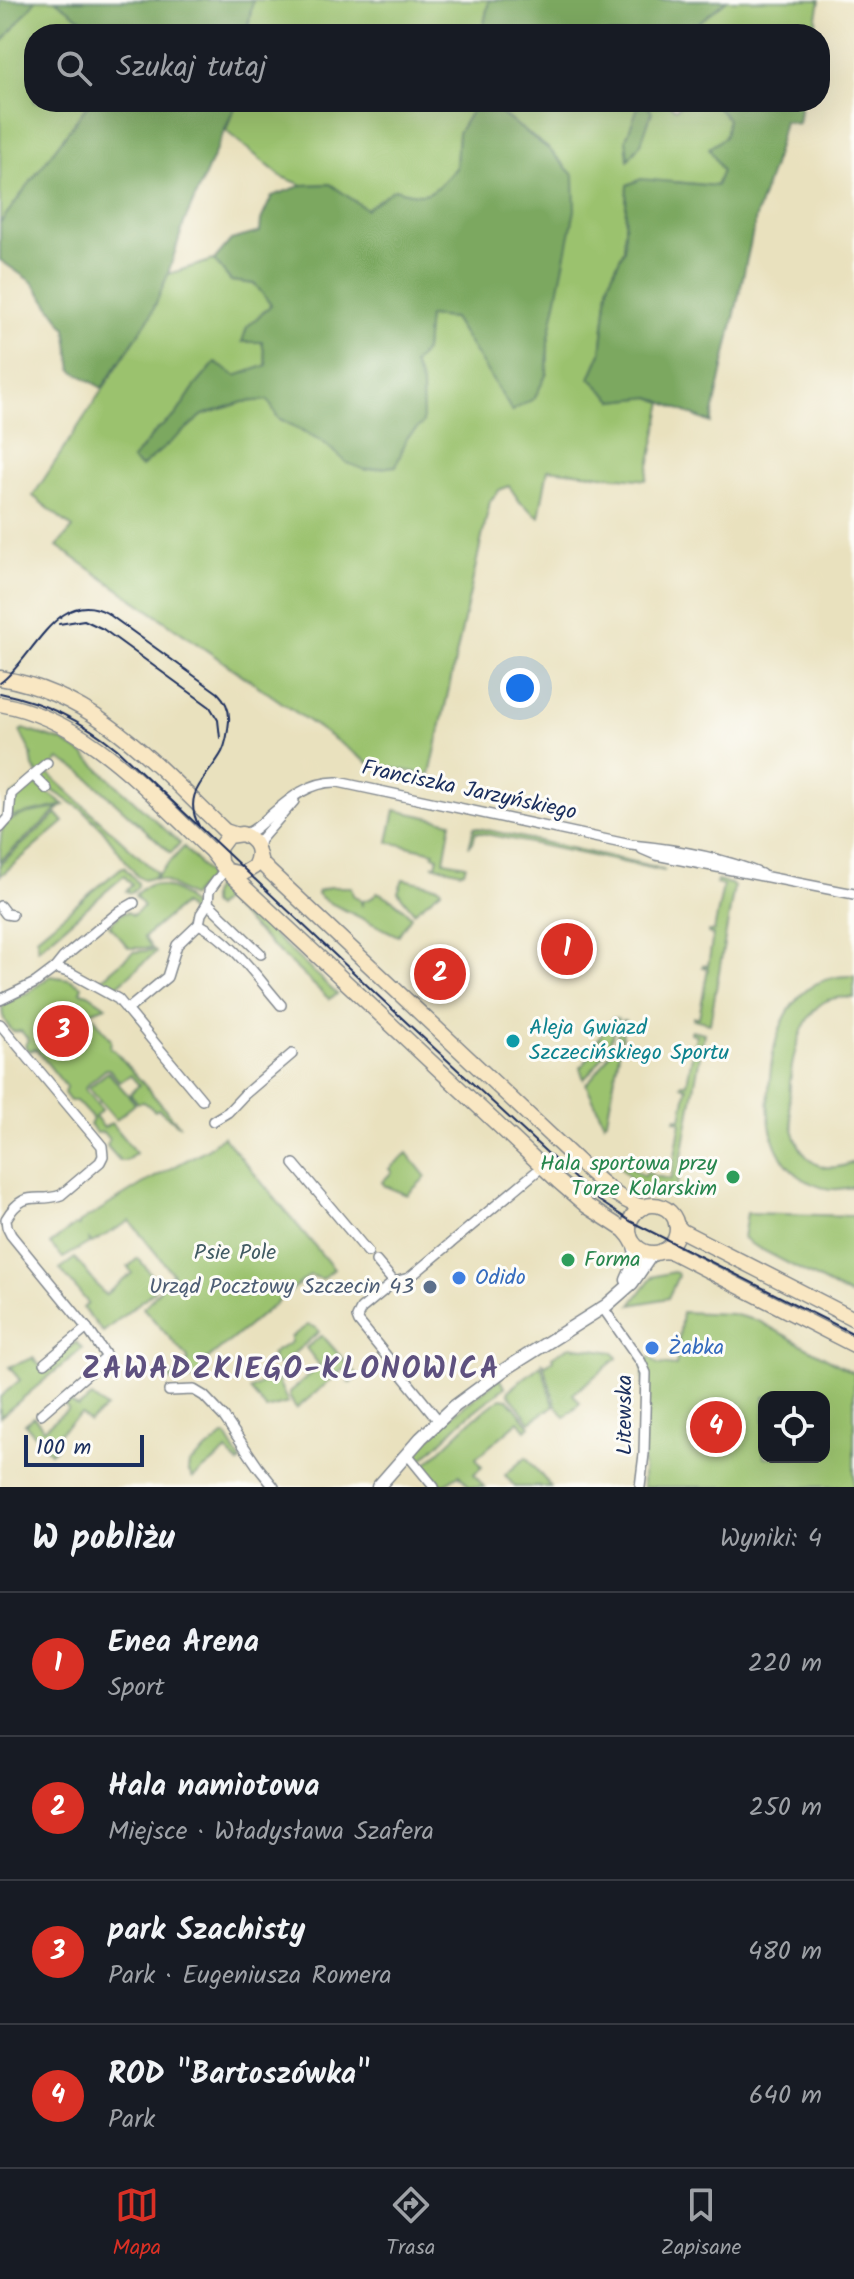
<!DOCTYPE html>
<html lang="pl">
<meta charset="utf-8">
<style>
body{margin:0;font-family:Kalam,sans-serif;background:#20242c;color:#f1f3f6}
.controls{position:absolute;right:24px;bottom:24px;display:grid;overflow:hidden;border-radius:16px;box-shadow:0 8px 32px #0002}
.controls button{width:72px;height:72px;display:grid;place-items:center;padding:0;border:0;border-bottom:2px solid #363941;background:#171b24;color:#f1f3f6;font:40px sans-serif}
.scale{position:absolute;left:24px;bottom:20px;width:120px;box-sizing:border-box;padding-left:8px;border:4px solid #1b2f5e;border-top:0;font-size:22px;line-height:28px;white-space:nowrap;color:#1b2f5e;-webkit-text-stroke:6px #fdfcf7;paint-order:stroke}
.you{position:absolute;left:520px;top:688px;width:28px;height:28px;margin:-20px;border:6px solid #fff;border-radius:50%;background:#1a73e8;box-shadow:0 0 0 12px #1a73e833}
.badge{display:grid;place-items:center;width:52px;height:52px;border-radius:50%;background:#d93025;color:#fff;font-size:26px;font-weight:700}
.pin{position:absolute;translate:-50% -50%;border:4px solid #fff;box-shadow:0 2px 8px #0006}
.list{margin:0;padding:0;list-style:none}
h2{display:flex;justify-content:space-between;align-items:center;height:104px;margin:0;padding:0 32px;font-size:34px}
h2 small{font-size:26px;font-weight:400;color:#9ea1a6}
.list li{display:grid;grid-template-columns:52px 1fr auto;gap:24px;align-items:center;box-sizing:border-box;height:144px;padding:0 32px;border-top:2px solid #363941}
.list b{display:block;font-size:30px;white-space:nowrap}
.list p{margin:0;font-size:26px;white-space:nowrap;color:#9ea1a6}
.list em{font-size:26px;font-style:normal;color:#9ea1a6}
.icon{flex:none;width:44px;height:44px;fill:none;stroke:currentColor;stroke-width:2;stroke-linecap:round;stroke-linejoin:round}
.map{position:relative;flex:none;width:854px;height:1487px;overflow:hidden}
.search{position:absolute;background:#171b24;box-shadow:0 8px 32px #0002;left:24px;right:24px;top:24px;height:88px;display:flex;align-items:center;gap:20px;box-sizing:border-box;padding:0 28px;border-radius:32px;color:#9ea1a6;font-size:30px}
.sheet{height:680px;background:#171b24}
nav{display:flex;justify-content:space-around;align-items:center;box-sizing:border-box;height:112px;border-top:2px solid #363941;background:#171b24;font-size:22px;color:#9ea1a6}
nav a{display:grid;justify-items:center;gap:4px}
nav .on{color:#d93025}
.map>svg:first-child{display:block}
.green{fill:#9bc26e;stroke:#5b7866;stroke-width:2;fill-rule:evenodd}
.forest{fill:#7ca861;stroke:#4c6c60;stroke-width:2}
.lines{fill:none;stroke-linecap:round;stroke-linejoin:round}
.minor-casing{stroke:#82888e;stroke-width:12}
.tertiary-casing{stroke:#82888e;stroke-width:15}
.secondary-casing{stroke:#82888e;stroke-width:17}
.minor{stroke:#fff;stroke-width:9}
.tertiary{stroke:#fff;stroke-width:12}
.secondary{stroke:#f9e7c3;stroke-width:14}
.tram{stroke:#1b2f5e;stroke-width:2}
.culture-dot{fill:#0f9aa8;stroke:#fdfcf7;stroke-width:3}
.leisure-dot{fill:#2e9e5b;stroke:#fdfcf7;stroke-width:3}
.shop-dot{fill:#3f7fe0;stroke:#fdfcf7;stroke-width:3}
.service-dot{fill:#5c6f8a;stroke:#fdfcf7;stroke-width:3}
.labels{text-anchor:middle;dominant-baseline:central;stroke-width:6;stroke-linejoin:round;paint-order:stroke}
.street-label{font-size:22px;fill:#1b2f5e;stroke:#fdfcf7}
.culture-label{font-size:22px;fill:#0d838f;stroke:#fdfcf7;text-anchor:start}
.leisure-label{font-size:22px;fill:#27864d;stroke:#fdfcf7;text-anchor:end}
.park-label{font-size:22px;fill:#415b63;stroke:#fdfcf7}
.shop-label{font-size:22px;fill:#366cbe;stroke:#fdfcf7;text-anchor:start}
.service-label{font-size:22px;fill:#4e5e75;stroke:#fdfcf7;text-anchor:end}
.district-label{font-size:30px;font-weight:bold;letter-spacing:2px;fill:#5e517f;stroke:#fdfcf7}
</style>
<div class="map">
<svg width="854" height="1487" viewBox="0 0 854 1487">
<rect width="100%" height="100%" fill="#fdfcf7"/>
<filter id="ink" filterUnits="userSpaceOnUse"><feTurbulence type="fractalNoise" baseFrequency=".0125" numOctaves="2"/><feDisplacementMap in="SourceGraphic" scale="16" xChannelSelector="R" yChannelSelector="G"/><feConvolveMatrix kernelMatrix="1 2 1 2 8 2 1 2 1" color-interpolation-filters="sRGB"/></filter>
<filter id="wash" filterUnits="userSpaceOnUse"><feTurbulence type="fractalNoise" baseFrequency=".006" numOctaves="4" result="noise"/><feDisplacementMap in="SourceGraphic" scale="32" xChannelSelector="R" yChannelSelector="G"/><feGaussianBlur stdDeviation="1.8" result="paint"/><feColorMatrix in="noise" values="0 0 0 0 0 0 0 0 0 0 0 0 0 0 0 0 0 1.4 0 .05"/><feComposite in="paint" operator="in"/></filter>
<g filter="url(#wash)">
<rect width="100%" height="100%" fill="#e9e1be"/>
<g class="green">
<polygon points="36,0 55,0 102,34 34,34 34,102 90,102 0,223 0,45"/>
<polygon points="253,0 489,0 482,34 247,34"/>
<polygon points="727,0 820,0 814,34 684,34"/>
<path d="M 237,102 L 477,102 L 458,133 L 456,168 C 431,194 431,200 394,189 L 366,209 L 330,184 L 303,185 L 282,177 L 226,131 Z"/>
<polygon points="485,102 667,102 675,109 686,102 712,102 728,118 722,171 716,186 677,182 627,185 624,250 609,281 601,353 590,378 614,401 651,397 663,402 646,480 548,469 539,517 520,502 509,486 499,490 490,501 430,775 370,764 57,546 73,528 33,496 151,315 168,274 214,260 231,281 255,284 271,305 247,327 243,341 262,342 267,366 236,376 215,363 193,389 176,415 156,431 132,459 140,467 203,415 243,402 268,400 278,418 322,441 347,463 395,466 407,438 422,384 413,364 425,351 427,316 453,318 513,411 547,373 548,342 565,253 549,149"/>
<polygon points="23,729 62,741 84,755 180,843 171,853 83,773 59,759 48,773 157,873 152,878 144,880 137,876 102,829 83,810 49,788 33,767 31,753 20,731"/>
<polygon points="32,783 36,784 65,805 11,817 12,795"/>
<path d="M 60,808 L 0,861 C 0,852 0,838 2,830 C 10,812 44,811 60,808 Z"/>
<polygon points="395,810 451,822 444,861 466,865 464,871 461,872 432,865 436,865 438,857 433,855 434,852 388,842"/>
<polygon points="57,814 64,822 0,876 0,864"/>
<polygon points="474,827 652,866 665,871 476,832 473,842 469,847"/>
<polygon points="184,847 210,876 191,897 163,880 154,879"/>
<polygon points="124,867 138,883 137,888 131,893 126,891 132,885 124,876 38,949 37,937 121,868"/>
<polygon points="403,879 439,887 441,890 414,912 398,892"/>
<polygon points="717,881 731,884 734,887 710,1023 693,1019 693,1017 699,1017 708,969 702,967 703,965 708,966 713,935 708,933 708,931 714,931 723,886 716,884"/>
<polygon points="218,883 337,994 329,999 223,900 215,908 211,904 211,894"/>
<path d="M 152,884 C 171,886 187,894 194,912 L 192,914 L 183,904 L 144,937 L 152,948 L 129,948 L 109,925 L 121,914 L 127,912 L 133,915 L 144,906 L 135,895 L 143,888 Z"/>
<path d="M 329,887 L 351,887 L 353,895 L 361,901 L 362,906 L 363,901 L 372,898 L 377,892 C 390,897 401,905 411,916 L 398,936 L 326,901 L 317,894 L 318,891 Z"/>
<polygon points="155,950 156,952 117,986 126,996 100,980 133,952"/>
<path d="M 50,976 L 69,979 L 82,986 L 80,992 L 88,994 L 106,1006 L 90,1012 L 111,1040 L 110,1048 L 115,1051 L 180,1126 L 158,1109 L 155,1111 L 144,1102 L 138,1103 L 130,1094 L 139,1085 L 130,1075 L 120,1082 L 109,1069 L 106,1069 L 86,1086 L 85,1090 L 102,1110 L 95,1117 L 104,1128 L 111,1123 L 136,1153 L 126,1161 L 120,1161 L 107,1146 L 109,1140 L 103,1132 L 97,1133 L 90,1125 L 93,1119 L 76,1101 L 70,1101 L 64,1093 L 66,1087 L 36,1049 L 29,1051 L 25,1046 L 28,1039 L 21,1031 L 13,1032 C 6,1024 0,1016 3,1004 L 29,992 Z"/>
<path d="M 854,976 L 854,998 C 844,997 833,997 824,1002 C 778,1029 769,1200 854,1162 L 854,1186 C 819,1198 783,1172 773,1138 C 767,1118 768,1098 770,1077 C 774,1027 795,973 854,976 Z"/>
<path d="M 613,1018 L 618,1019 C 612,1042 602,1062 584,1079 L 580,1068 C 596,1053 598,1031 613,1018 Z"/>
<path d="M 622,1020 L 625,1020 L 607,1120 L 604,1123 L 586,1084 C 605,1066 616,1045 622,1020 Z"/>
<path d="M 691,1030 L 704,1033 L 675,1196 C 652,1184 628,1188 616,1158 L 618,1154 L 622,1156 L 620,1161 L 644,1176 L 647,1172 L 654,1176 L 671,1179 L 681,1122 L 675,1120 L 676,1118 L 681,1119 L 687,1087 L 681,1085 L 682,1083 L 687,1083 L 696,1035 L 691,1033 Z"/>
<polygon points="108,1072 135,1103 116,1120 88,1088"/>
<path d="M 223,1136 L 334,1269 L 322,1279 L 310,1275 L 201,1365 L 204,1379 L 169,1380 L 170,1377 L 187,1367 L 188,1358 L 143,1308 C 157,1296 161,1285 173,1274 L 130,1221 L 92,1243 L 89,1240 L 89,1243 L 63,1258 L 50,1244 L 75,1225 L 79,1226 L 79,1223 L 144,1183 L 209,1148 Z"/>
<polygon points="407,1153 426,1177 407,1195 385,1186 382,1182 392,1172 389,1169"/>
<polygon points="747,1213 854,1216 854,1298 749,1243 743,1238"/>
<polygon points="75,1258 105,1295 132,1273 128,1267 138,1258 156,1280 154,1291 103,1332 83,1308 88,1303 60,1269"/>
<polygon points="673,1272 677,1273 678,1276 668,1298 631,1305 652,1277"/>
<path d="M 682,1312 L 732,1314 L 759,1321 L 854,1373 L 854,1487 L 643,1487 L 643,1362 L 650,1357 L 658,1364 L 676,1366 ZM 764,1397 L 824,1397 L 824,1457 L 764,1457 Z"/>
<path d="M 308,1325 L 315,1327 L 319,1332 L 280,1365 L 276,1365 L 271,1354 C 278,1349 284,1347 291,1342 L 291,1337 Z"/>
<polygon points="322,1335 357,1375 357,1377 351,1383 348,1382 352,1377 344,1369 296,1409 289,1396 290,1392 320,1366 306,1348"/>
<polygon points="76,1342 82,1349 0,1417 0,1397 20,1380 9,1367 33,1358 43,1369"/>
<polygon points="570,1346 613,1352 617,1358 573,1394 580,1403 565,1417 556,1405 543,1363 546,1365 553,1360 552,1357"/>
<polygon points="541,1365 554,1406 530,1422 508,1393 510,1389"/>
<polygon points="274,1372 288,1403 266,1409 250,1390 263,1382 260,1377"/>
<polygon points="500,1378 505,1387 464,1419 419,1463 417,1454 419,1448 450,1417"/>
<polygon points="92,1397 106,1408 89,1422 81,1414 51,1440 56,1448 50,1453 25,1424 34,1417 44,1429 68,1409 63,1403 65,1400 78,1407"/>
<polygon points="501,1398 508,1399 530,1426 526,1430 519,1421 476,1458 482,1467 474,1474 484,1487 470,1487 459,1475 443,1485 434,1477 432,1477 423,1467 472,1420"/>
<polygon points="223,1436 226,1436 241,1461 238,1464 227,1451 193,1478 188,1470 189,1464"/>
<polygon points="526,1457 551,1487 515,1487 505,1475"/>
</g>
<g class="forest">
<polygon points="0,0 36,0 0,45"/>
<polygon points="55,0 253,0 246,34 102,34"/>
<polygon points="489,0 727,0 684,34 482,34"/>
<polygon points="90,102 237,102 184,223 168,274 151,315 102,388 72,370 66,328 32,282 0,260 0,223"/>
<path d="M 477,102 L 485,102 L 549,149 L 574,176 L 575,210 L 548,342 L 547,373 L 535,398 L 512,411 L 453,318 L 428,316 L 425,351 L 413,364 L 422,384 L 423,423 L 407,438 L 396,466 L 365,470 L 347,463 L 322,441 L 278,418 L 268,400 L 243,402 L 203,415 L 141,467 L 132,460 L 156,431 L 176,415 L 193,389 L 215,363 L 236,376 L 267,365 L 262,342 L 242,342 L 247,327 L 271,305 L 255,284 L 231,281 L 214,260 L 231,240 L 260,232 L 261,220 L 272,196 L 303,185 L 330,184 L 366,209 L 394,189 C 431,200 431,194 456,168 L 458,133 Z"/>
<polygon points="640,102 645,102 652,112 641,143 628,160 626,139"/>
<polygon points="712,102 801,103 798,124 784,121 773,166 757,213 711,423 651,397 614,401 590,378 601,353 609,281 624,250 627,185 641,179 716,186 722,171 709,148 725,137 728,119"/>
</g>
</g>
<g filter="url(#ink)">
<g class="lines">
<g class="minor-casing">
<g id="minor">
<polyline points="33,775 47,789"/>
<polyline points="0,828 9,818 11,794 47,763"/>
<path d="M 243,834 C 253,832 258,826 265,820 C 287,801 308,781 338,782 L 631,845 C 674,849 721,857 761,874"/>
<polyline points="258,849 260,840 294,801"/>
<polyline points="642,849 656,855 854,894"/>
<polyline points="225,869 209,891 208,903 261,954"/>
<polyline points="0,906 6,914 12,915"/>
<path d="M 199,924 C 233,942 256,976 281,1005"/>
<polyline points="55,968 63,958 120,911 134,903"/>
<polyline points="0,1000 35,983 55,968 71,973 118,999 202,1100"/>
<polyline points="127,1010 167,977 177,945 199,924 201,914 208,903"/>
<path d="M 0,1024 L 102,1146 L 103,1156 L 100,1162 L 61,1195 C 37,1204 25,1187 6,1219 L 7,1227 L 11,1235 L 87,1328 L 107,1357 L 41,1414"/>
<polyline points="213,1121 228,1112 245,1094 292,1054"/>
<polyline points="294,1164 368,1252"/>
<polyline points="376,1261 394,1282"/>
<polyline points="603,1308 641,1362 646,1373 644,1454 640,1487"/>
<polyline points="45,1363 87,1328"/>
<polyline points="169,1391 194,1390 204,1396 224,1417 258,1467 274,1487"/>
<polyline points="439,1421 359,1322 357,1317 361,1309 394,1282 409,1278 543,1166"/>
<polyline points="407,1454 434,1487"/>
</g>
</g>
<g class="tertiary-casing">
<g id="tertiary">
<polyline points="627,1280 637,1257 633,1242"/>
<polyline points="378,1487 421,1438 455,1406 504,1370 607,1305 632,1283 649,1258 655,1253"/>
</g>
</g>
<g class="secondary-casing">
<g id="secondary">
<path d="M 0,678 C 97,694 158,767 225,831 L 234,834"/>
<path d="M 0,704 C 89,720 148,792 211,851 L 224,868 L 558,1181 L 587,1206 L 624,1230 L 630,1237"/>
<path d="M 259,855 L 261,863 L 269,871 L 584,1167 C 600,1181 622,1204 645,1207"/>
<path d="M 220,862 L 219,848 L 228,836 L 242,834 C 257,840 262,852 254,867 L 242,874 L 228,871"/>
<circle cx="653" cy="1229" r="24"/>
<polyline points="676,1224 682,1231 854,1319"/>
<polyline points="662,1251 672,1252 854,1345"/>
</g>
</g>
<use href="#minor" class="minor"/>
<use href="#tertiary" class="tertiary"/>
<use href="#secondary" class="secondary"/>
<g class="tram">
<polyline points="59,624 84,620 103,629 210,707 218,720 220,738"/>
<path d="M 0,683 C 31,662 58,585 107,613 L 218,693 C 226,701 230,709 229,721 C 228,732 227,742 222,752 C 208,778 181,793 199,826"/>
<path d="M 0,693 C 43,702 83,721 117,749 L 390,1007 L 598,1200 L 630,1221 L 854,1334"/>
</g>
</g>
</g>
<circle class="culture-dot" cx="513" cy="1041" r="8"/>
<g class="leisure-dot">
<circle cx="733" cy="1177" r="8"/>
<circle cx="568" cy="1260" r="8"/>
</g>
<g class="shop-dot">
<circle cx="459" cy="1278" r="8"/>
<circle cx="652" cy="1348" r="8"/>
</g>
<circle class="service-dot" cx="430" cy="1287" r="8"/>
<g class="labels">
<g class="street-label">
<text transform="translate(469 791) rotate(12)">Franciszka Jarzyńskiego</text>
<text transform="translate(625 1415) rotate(-90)">Litewska</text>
</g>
<g class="culture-label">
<text x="529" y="1028">Aleja Gwiazd<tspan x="529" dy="25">Szczecińskiego Sportu</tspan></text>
</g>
<g class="leisure-label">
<text x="717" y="1164">Hala sportowa przy<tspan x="717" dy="25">Torze Kolarskim</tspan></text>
<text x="584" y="1260" text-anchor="start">Forma</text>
</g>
<g class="park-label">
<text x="235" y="1253">Psie Pole</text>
</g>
<g class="shop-label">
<text x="475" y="1278">Odido</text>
<text x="668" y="1348">Żabka</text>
</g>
<g class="service-label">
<text x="414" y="1287">Urząd Pocztowy Szczecin 43</text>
</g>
<g class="district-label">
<text x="291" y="1370">ZAWADZKIEGO-KLONOWICA</text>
</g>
</g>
</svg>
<div class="controls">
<button><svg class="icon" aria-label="locate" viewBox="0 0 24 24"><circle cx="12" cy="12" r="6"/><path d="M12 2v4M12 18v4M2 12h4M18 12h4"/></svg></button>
</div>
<div class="scale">100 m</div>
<div class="you"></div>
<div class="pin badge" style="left:567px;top:949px">1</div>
<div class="pin badge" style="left:440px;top:974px">2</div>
<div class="pin badge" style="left:63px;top:1031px">3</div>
<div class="pin badge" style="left:716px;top:1427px">4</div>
<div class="search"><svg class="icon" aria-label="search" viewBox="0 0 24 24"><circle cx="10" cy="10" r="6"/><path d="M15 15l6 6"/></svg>Szukaj tutaj</div>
</div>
<section class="sheet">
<h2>W pobliżu<small>Wyniki: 4</small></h2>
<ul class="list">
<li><span class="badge">1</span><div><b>Enea Arena</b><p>Sport</p></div><em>220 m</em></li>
<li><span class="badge">2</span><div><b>Hala namiotowa</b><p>Miejsce · Władysława Szafera</p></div><em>250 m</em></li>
<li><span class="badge">3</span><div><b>park Szachisty</b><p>Park · Eugeniusza Romera</p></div><em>480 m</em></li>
<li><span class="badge">4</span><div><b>ROD &quot;Bartoszówka&quot;</b><p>Park</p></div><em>640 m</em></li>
</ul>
</section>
<nav>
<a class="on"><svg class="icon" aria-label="map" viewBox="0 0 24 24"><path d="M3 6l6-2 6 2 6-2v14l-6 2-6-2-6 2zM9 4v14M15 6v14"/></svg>Mapa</a>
<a><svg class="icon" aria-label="directions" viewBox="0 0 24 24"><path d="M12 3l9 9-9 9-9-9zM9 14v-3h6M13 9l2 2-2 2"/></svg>Trasa</a>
<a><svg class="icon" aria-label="saved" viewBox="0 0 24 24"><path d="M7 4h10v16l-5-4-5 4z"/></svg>Zapisane</a>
</nav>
